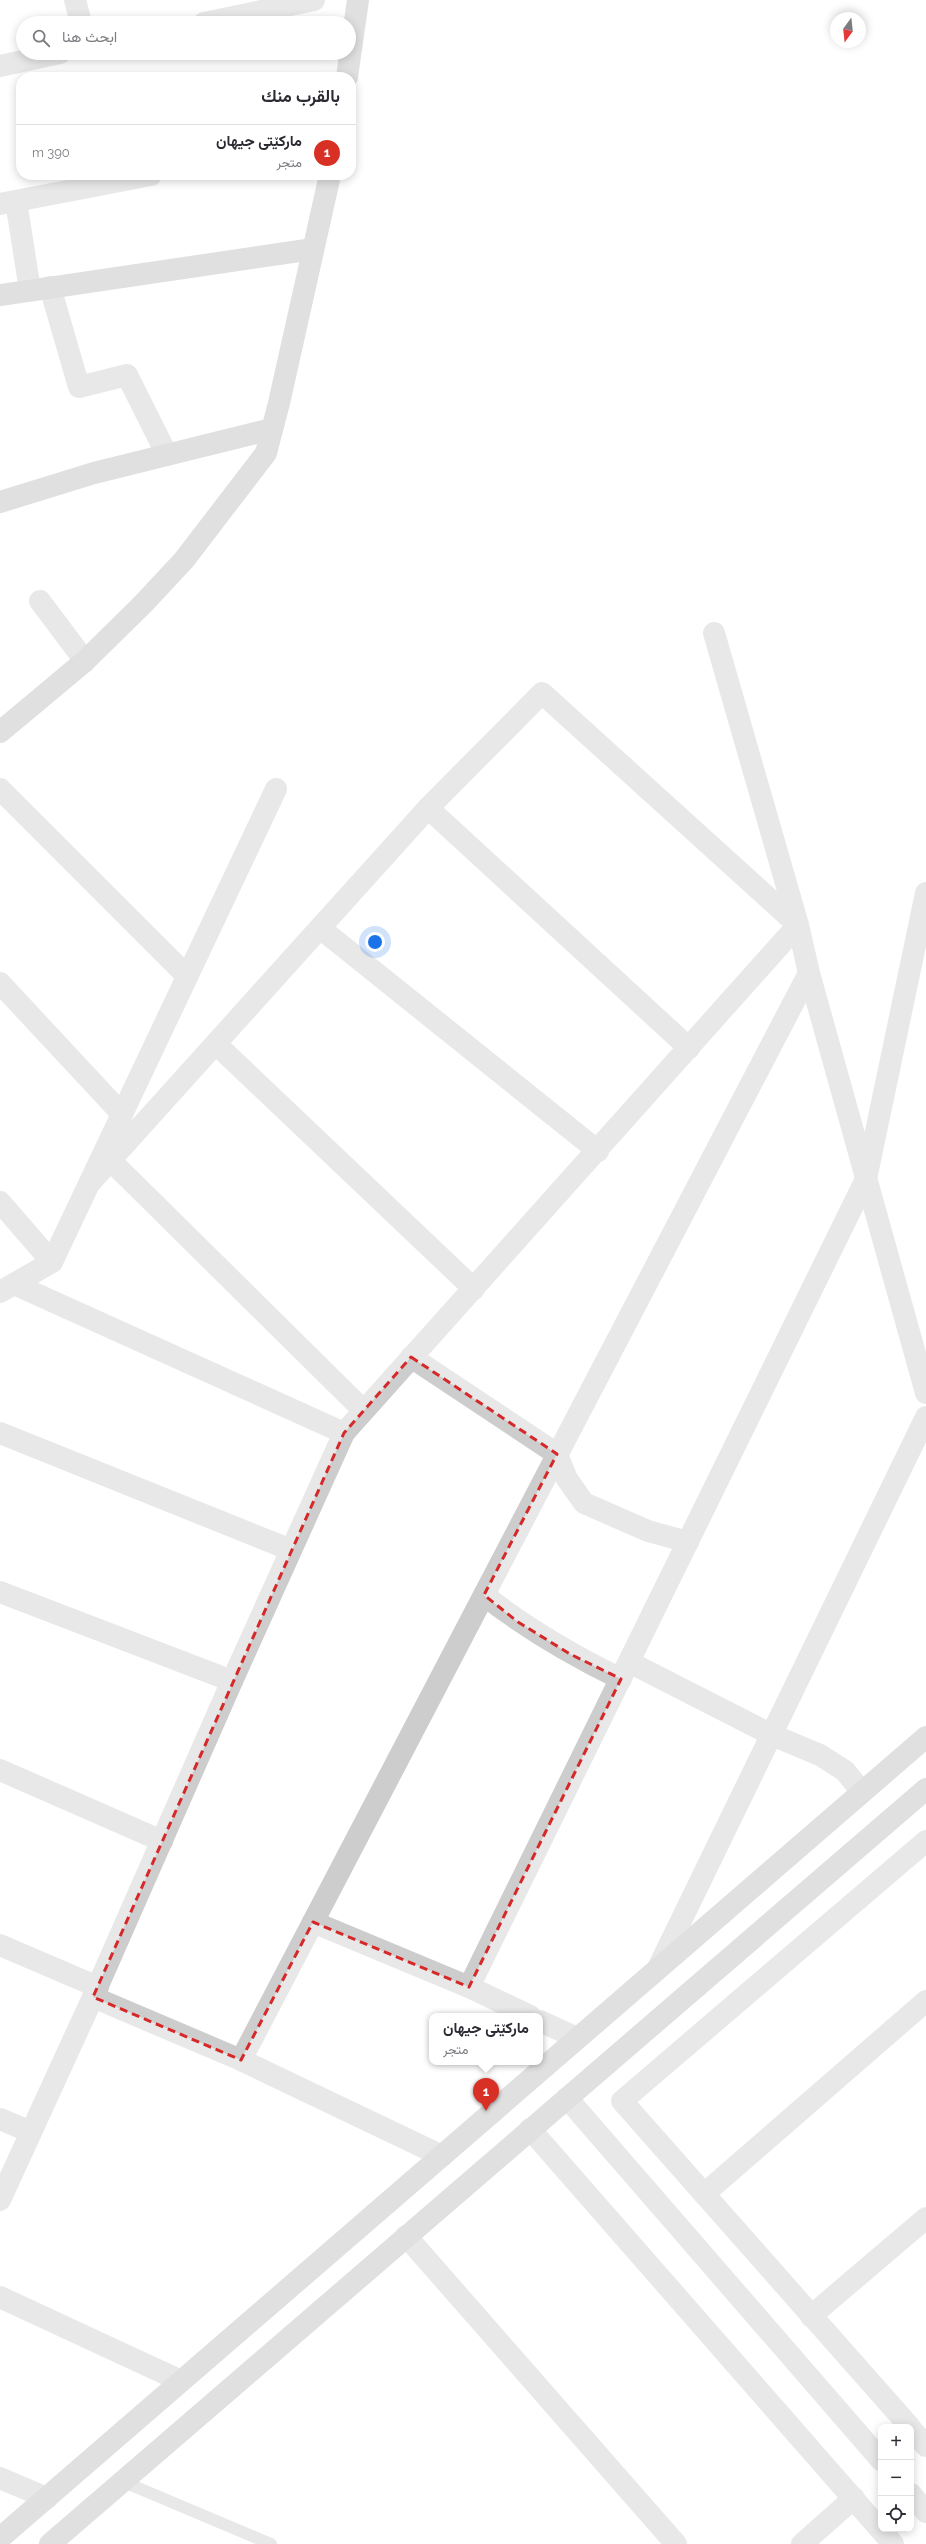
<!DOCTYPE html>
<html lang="ar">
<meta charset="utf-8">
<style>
body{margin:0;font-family:Raleway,Vazirmatn,sans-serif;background:#f7f7f7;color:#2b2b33;direction:rtl}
.controls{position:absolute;right:12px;bottom:12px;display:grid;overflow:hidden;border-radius:8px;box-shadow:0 2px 10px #0003}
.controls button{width:36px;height:36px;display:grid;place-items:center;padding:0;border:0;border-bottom:1px solid #e1e1e2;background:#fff;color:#2b2b33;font:20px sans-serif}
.compass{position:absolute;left:830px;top:12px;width:36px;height:36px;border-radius:50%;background:#fff;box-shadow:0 2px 10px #0003;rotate:195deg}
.you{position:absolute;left:375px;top:942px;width:14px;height:14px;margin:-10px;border:3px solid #fff;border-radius:50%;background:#1a73e8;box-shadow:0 0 0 6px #1a73e833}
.badge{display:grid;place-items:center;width:26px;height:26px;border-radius:50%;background:#d93025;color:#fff;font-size:13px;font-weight:700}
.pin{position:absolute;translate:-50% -33px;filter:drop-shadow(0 1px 2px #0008)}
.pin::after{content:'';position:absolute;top:21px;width:14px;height:12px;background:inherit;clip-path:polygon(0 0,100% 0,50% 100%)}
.popup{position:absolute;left:429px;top:2013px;width:114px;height:52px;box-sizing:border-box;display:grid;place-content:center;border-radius:8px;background:#fff;filter:drop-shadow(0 1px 3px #0005);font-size:13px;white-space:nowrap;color:#7c7c81}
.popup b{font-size:15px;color:#2b2b33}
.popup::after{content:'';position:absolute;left:50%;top:100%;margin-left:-8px;border:8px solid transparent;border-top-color:#fff}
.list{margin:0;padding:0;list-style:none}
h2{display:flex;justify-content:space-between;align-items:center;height:52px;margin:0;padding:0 16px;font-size:17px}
h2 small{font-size:13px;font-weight:400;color:#7c7c81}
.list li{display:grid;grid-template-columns:26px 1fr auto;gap:12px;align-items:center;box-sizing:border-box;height:56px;padding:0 16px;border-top:1px solid #e1e1e2}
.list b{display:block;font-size:15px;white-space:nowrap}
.list p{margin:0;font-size:13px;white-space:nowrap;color:#7c7c81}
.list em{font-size:13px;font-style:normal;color:#7c7c81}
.icon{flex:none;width:22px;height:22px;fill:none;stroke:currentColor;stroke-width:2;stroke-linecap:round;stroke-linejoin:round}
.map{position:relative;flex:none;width:926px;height:2544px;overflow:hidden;direction:ltr}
.search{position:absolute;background:#fff;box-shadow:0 2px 10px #0003;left:16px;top:16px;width:340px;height:44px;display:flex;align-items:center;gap:10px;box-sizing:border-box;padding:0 14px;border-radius:22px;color:#7c7c81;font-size:15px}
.panel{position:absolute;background:#fff;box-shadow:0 2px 10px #0003;left:16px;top:72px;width:340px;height:108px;border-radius:16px;direction:rtl}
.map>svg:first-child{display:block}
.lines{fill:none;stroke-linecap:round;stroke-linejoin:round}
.lane{stroke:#cdcdcd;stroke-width:12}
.street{stroke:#cdcdcd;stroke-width:22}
.secondary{stroke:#bababa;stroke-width:22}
.marked{fill:none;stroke:#d62828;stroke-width:3;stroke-dasharray:8 5;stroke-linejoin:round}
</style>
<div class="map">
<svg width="926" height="2544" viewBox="0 0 926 2544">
<rect width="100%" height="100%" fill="#fff"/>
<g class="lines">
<polyline class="lane" points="124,2482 271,2544"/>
<g class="street">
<polyline points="75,0 81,23"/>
<polyline points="204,23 314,0"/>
<polyline points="0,66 60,53"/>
<polyline points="16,201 30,290"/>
<polyline points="0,204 151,175"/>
<polyline points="50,287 79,387 127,375 167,455"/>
<polyline points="40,601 85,661"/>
<polyline points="714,633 798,925 809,973 926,1393"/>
<polyline points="0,789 187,976"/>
<polyline points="428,808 689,1048"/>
<polyline points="320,928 598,1151"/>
<polyline points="0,983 122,1114"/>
<polyline points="216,1044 474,1289"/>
<polyline points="104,1154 363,1410"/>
<polyline points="0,1202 52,1262"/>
<polyline points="14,1284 344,1433"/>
<polyline points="0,1292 52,1262 276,789"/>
<polyline points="411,1357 557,1454 567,1479 584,1503 648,1531 688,1542"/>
<polyline points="0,1433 291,1550"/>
<polyline points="0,1592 232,1681"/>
<path d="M 484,1595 C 527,1629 572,1655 621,1679"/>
<polyline points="629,1662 772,1735 820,1755 845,1771 862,1792"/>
<polyline points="0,1770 162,1841"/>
<polyline points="313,1922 469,1987 530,2016"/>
<polyline points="0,1945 98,1987"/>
<polyline points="658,1968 926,1417"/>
<polyline points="469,1987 866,1179 926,893"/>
<polyline points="93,1997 241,2060 442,2156"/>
<polyline points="540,2021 577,2038"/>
<polyline points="241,2060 809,973"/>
<polyline points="567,2098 881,2460"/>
<polyline points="0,2119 31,2132"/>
<polyline points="530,2129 893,2544"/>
<polyline points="704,2194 926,2001"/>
<polyline points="0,2200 93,1997 232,1681 344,1433 798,925 542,693 428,808 89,1184"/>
<polyline points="406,2236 676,2544"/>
<polyline points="0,2297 181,2381"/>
<polyline points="811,2316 926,2218"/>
<polyline points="910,2427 622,2101 926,1841"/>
<polyline points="911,2429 926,2446"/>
<polyline points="0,2478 47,2498"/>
<polyline points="911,2494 926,2512"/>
<polyline points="802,2544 854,2498"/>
</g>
<g class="secondary">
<polyline points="347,77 358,0"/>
<polyline points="0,295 313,249"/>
<polyline points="0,502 94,473 272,429"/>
<polyline points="0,732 85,661 143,604 184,560 266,453 279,403 330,175"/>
<polyline points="0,2538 926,1737"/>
<polyline points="50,2544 926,1789"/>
</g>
</g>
<path d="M0 0H926V2544H0ZM 411,1357 L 557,1454 L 484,1595 L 518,1622 L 570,1654 L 621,1679 L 469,1987 L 313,1922 L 241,2060 L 93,1997 L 344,1433 Z" fill="#fff" fill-opacity=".55" fill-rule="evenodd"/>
<path class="marked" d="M 411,1357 L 557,1454 L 484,1595 L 518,1622 L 570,1654 L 621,1679 L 469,1987 L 313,1922 L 241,2060 L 93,1997 L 344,1433 Z"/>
</svg>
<div class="controls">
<button>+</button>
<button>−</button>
<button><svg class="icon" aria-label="locate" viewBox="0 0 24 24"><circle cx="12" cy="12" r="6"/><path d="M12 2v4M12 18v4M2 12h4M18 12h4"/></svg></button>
</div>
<svg class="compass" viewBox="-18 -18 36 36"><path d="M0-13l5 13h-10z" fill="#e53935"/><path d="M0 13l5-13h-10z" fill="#7c7c81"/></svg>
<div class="you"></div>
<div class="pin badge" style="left:486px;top:2111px">1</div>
<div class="popup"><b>مارکێتی جیهان</b>متجر</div>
<div class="search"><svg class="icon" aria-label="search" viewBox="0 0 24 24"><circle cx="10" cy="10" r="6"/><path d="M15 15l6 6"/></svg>ابحث هنا</div>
<section class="panel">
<h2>بالقرب منك<small></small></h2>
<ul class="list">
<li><span class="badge">1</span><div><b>مارکێتی جیهان</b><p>متجر</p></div><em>390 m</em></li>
</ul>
</section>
</div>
